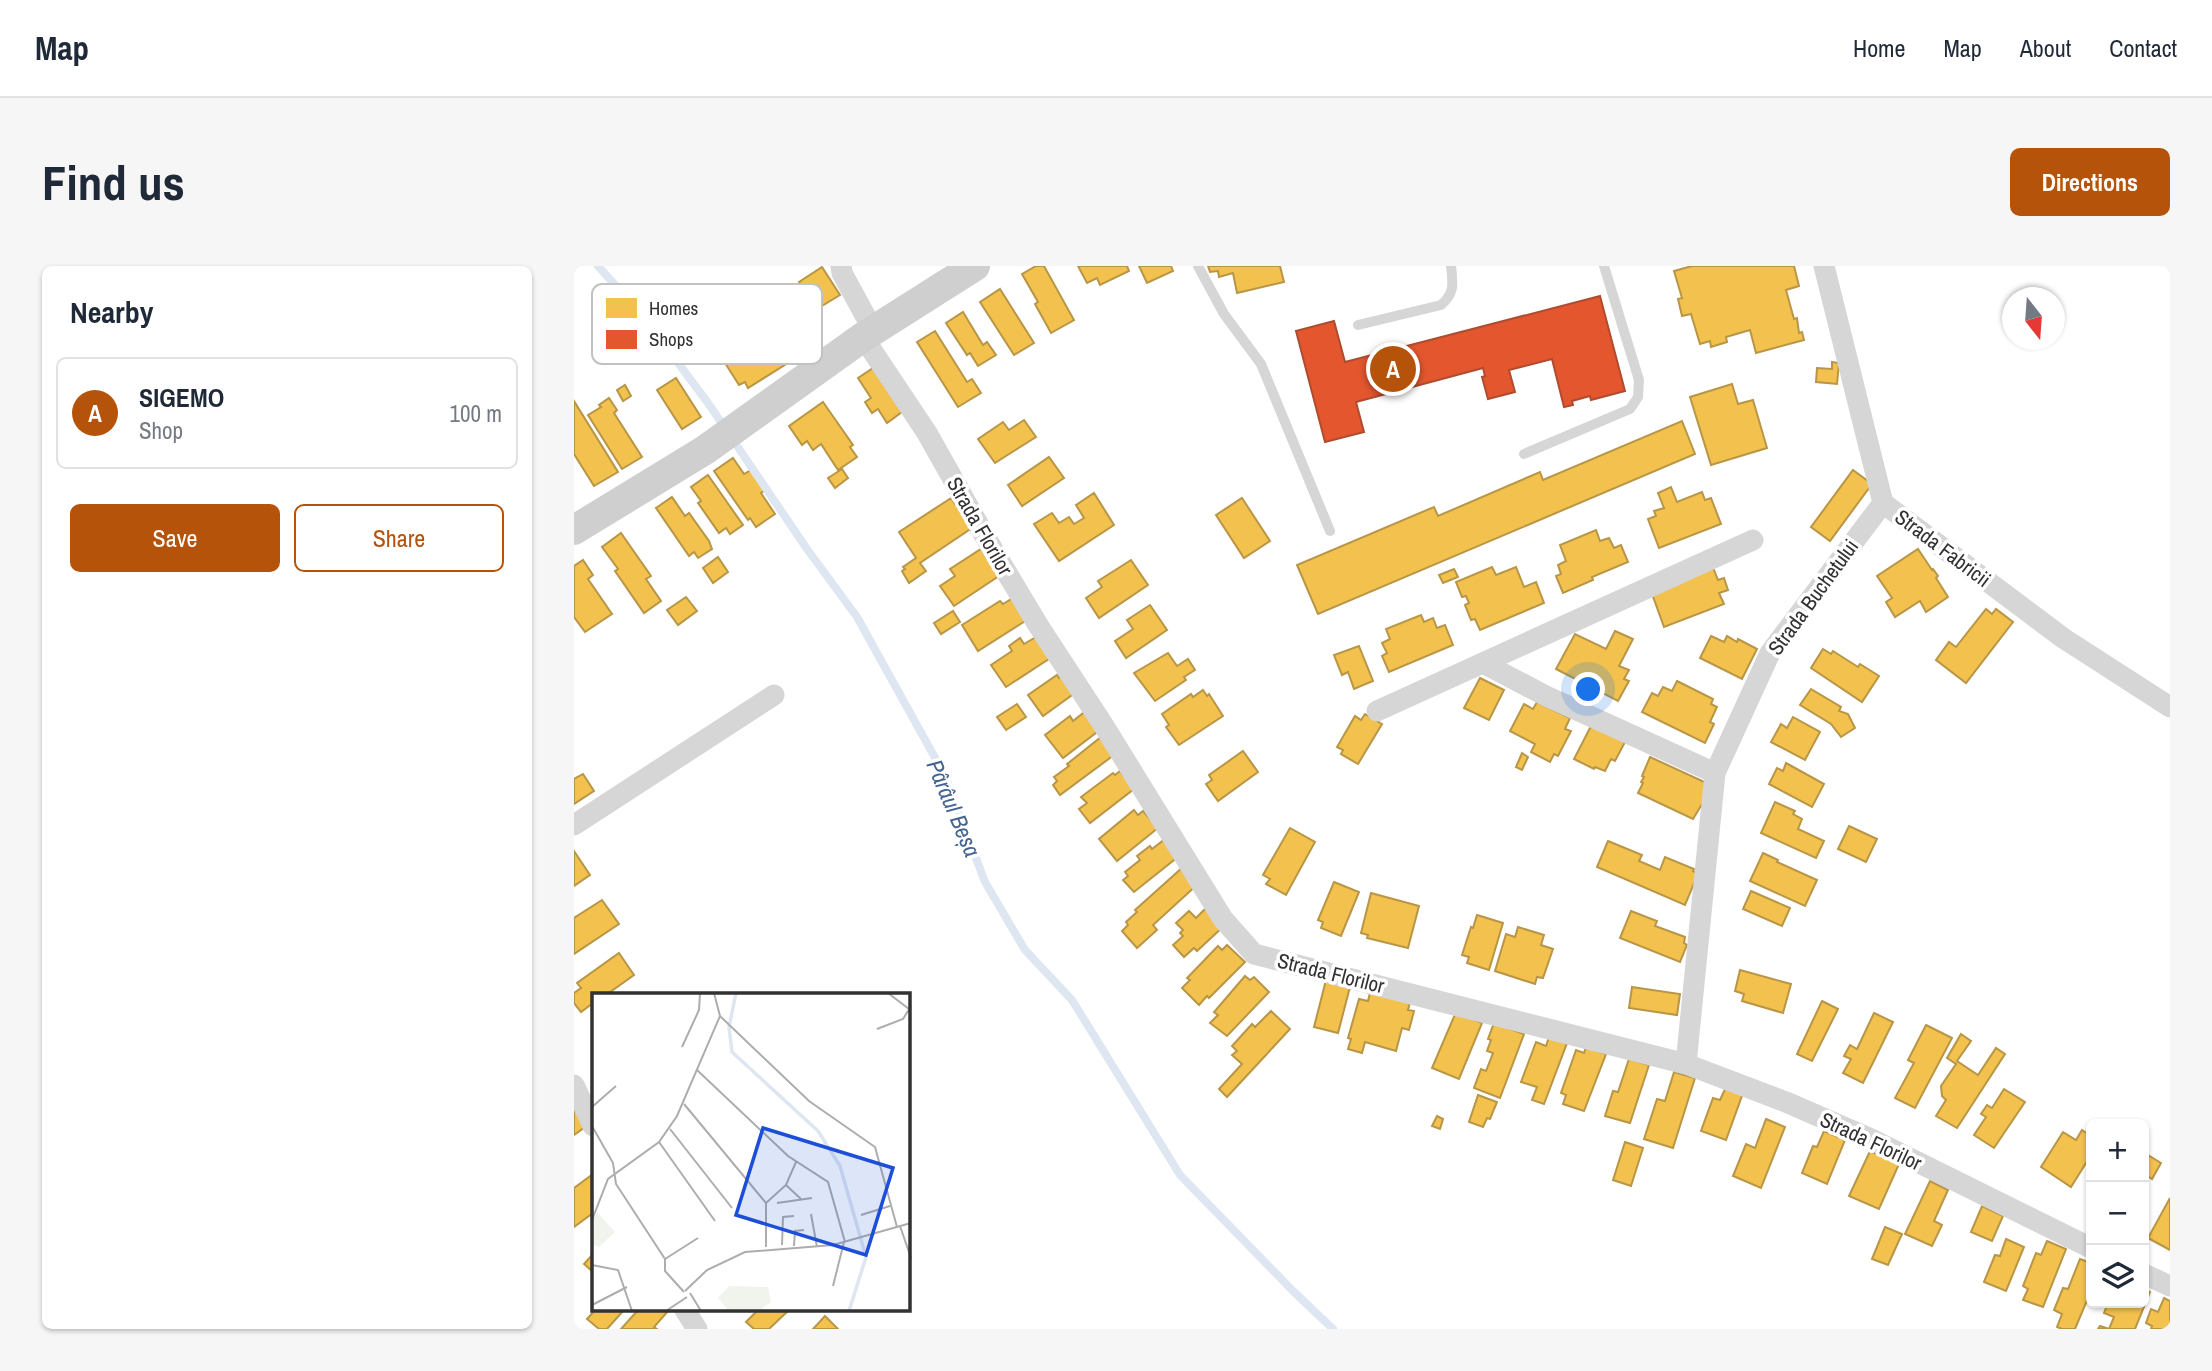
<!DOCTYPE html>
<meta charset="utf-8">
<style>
body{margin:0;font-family:"Archivo Narrow",sans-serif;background:#f6f6f7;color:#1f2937}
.controls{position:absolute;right:21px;bottom:21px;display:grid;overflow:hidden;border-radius:10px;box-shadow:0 2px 5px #0004}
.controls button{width:63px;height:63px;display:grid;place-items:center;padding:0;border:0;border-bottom:2px solid #e0e1e3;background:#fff;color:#1f2937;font:35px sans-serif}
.compass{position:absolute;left:1428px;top:21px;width:63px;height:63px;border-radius:50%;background:#fff;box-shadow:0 2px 5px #0004;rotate:163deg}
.you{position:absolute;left:1015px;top:424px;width:24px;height:24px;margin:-18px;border:5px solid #fff;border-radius:50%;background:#1a73e8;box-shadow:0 0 0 10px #1a73e833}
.badge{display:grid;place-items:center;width:46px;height:46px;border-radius:50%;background:#b45309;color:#fff;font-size:23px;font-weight:700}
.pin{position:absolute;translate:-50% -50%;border:4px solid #fff;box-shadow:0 2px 7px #0006}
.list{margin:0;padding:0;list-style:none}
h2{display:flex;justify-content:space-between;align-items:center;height:91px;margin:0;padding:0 28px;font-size:30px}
h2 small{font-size:23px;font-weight:400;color:#747a83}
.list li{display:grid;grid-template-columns:46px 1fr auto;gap:21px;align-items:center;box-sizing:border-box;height:112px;margin:0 14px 14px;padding:0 14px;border:2px solid #e0e1e3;border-radius:10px}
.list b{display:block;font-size:26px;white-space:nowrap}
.list p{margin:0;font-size:23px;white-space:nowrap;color:#747a83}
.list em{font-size:23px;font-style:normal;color:#747a83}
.actions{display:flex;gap:14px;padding:21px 28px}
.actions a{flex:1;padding:16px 0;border:2px solid #b45309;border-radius:10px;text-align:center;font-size:24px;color:#b45309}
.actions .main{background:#b45309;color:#fff}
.icon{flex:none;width:38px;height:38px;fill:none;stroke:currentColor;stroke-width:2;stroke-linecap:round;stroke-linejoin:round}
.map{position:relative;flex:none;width:1596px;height:1063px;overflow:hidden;border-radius:10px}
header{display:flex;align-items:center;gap:42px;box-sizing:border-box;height:98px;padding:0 35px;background:#fff;border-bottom:2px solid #e0e1e3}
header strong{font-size:33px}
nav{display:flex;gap:38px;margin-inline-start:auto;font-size:24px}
.intro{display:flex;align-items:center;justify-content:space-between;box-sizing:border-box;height:168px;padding:0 42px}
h1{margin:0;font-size:49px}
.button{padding:18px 32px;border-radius:10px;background:#b45309;color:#fff;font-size:24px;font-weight:700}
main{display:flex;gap:42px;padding:0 42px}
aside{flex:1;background:#fff;border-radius:10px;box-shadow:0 2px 5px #0004}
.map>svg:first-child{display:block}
.homes{fill:#f2c14e;stroke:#b89646;stroke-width:2}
.shops{fill:#e4572e;stroke:#af4c2f;stroke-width:2}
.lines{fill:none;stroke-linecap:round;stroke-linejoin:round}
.stream{stroke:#dee6f2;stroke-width:8}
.service{stroke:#d6d6d6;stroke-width:10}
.minor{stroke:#d6d6d6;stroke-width:21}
.secondary{stroke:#cfcfcf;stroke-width:30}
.labels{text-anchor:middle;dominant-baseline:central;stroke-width:7;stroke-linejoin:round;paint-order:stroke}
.street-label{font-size:21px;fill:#323232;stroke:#fff}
.water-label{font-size:23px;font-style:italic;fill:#446491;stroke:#fff}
.inset-river{fill:none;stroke:#dee6f2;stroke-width:3.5}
.inset-road{fill:none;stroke:#adadad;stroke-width:2}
.view{fill:#1d4ed8;fill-opacity:0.15;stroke:#1d4ed8;stroke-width:3.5}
.inset-edge{fill:none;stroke:#323232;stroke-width:3.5}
.key{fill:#fff;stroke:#c2c2c2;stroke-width:2}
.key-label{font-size:19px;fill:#323232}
</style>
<header>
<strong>Map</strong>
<nav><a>Home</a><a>Map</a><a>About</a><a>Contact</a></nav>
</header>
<div class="intro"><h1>Find us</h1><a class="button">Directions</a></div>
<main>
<aside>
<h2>Nearby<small></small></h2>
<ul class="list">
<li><span class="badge">A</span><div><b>SIGEMO</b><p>Shop</p></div><em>100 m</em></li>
</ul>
<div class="actions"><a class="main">Save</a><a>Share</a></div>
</aside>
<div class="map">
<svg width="1596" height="1063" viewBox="0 0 1596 1063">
<rect width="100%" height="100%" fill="#fff"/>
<g class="homes">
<polygon points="462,0 470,0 500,54 477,67 461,38 464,36 448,8"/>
<polygon points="504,0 553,0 555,5 526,19 523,12 513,17"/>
<polygon points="565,0 597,0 599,5 573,17"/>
<polygon points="634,0 706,0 710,16 663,27 659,7 645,11 644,5 636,6"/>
<polygon points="1118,0 1220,0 1225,20 1212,24 1220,53 1223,52 1225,67 1228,66 1230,74 1182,87 1176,64 1152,71 1153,76 1137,81 1136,75 1126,78 1117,48 1108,50 1104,33 1108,32 1100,5"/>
<polygon points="248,1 266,29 243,43 225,16"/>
<polygon points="426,23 460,77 440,89 406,36"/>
<polygon points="152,41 168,66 185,55 194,71 197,69 214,97 174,122 171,116 165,119 151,97 155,95 141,72 155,64 151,58 146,61 139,49"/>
<polygon points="389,46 409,79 413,76 422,89 404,100 396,87 393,89 372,57"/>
<polygon points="361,65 393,116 398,113 407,127 384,141 343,76"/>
<polygon points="1258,96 1265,97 1263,118 1242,116 1243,102 1258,103"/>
<polygon points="302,100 328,146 313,157 304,143 298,147 291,136 297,132 284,112"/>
<polygon points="102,112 127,151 108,163 83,124"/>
<polygon points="1158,118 1164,138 1179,134 1193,182 1137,199 1116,131"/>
<polygon points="51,119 57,130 49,135 43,124"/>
<polygon points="35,132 43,144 40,147 68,191 48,203 14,149 27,141 25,139"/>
<polygon points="0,135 44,206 20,220 0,188"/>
<polygon points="249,136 279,179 276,181 283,191 264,204 247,178 239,184 233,175 228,179 215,160"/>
<polygon points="450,154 462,171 421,197 404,173 429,156 435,164"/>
<polygon points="1108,155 1121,188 744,348 723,299 860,241 864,250 966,206 969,214"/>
<polygon points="475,191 490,212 448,240 434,219"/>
<polygon points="159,192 170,208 177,204 191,224 187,227 201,248 182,261 176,252 174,254 140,205"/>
<polygon points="268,203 274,212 261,222 254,212"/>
<polygon points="1279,204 1298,218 1256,275 1237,261"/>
<polygon points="134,209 169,259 156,268 152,262 145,267 124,237 127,235 117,221"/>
<polygon points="1097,221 1103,236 1128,226 1131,234 1137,232 1147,258 1085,282 1074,253 1082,250 1080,245 1090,242 1084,227"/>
<polygon points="520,227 540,259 485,295 460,258 478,247 485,257 495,251 500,258 510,252 502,239"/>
<polygon points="98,231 111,250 115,247 135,275 138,283 124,292 120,286 115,290 82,242"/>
<polygon points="377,232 398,262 346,297 352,305 335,317 328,305 331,303 329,301 342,292 325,266"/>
<polygon points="668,232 696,275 670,292 642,249"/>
<polygon points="1022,264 1026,275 1035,272 1040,282 1047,279 1054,296 1018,311 1019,314 989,327 982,310 987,308 984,299 992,295 986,279"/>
<polygon points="47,267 77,310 72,313 87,335 70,347 41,305 44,303 28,281"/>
<polygon points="410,281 428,308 380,340 366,320 381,310 376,303"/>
<polygon points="1344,283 1358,304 1359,303 1364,310 1362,312 1374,331 1352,346 1346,335 1321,351 1312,336 1318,332 1303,310"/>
<polygon points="144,291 154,306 139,317 129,302"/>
<polygon points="9,294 19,309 14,313 38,348 11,366 0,351 0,300"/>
<polygon points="557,294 574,319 525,352 512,332 528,321 524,315"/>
<polygon points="1138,299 1144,314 1150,312 1154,324 1145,327 1150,338 1090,361 1077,325"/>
<polygon points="918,301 922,309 942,301 950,321 962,316 970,337 906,364 901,353 897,354 891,339 895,337 892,330 888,331 882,316"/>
<polygon points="880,303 884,311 869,317 865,309"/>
<polygon points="442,330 456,352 404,385 388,359 426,335 429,338"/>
<polygon points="112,331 123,345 104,359 93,344"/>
<polygon points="576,339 593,364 552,392 541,375 559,363 553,354"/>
<polygon points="1412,343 1418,348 1422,343 1439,356 1392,417 1362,394 1375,376 1382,381"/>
<polygon points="379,345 386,356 367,368 360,357"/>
<polygon points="847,349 850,356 859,352 863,362 871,359 879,379 815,406 808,390 813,387 808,377 816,373 812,363"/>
<polygon points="1041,365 1059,373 1045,400 1055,404 1050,413 1055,415 1044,435 982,403 1001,368 1032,383"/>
<polygon points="467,368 481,389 432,421 417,399 438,385 435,380 446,372 450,378"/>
<polygon points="1137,370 1150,376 1153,370 1163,376 1164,373 1183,383 1168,413 1126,392"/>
<polygon points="785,380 799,415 780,423 774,406 768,409 760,389"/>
<polygon points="1249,383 1257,388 1259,385 1284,401 1286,398 1305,410 1288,436 1237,402"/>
<polygon points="594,387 603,400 614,393 621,404 610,411 612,414 581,435 560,407"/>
<polygon points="493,407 505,424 469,450 454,429 483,409 485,412"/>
<polygon points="906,412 930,424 915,454 890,442"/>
<polygon points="1103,415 1139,433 1137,438 1143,441 1136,456 1140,458 1131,477 1068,446 1078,427 1084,430 1089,421 1098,425"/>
<polygon points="1237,423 1267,441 1265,445 1274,448 1281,462 1267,471 1257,458 1226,439"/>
<polygon points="629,424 633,430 635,428 649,450 605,479 592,461 595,459 588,448 617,428 619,431"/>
<polygon points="963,436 996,452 991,463 997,465 984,490 980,488 976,496 957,486 961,478 936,465 950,438 959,443"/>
<polygon points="443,438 452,451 432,464 423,451"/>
<polygon points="513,444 527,463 489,492 471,469 496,450 499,455"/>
<polygon points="791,448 808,458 784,498 767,488 769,484 763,481 781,450 787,454"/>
<polygon points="1219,451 1246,466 1231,494 1197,476 1207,458 1213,462"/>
<polygon points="1017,460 1051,476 1041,495 1037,493 1031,505 1021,501 1020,503 1000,493"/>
<polygon points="527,471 540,489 486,529 479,519 483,515 480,511 495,500 493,498"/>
<polygon points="669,485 684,506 644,535 632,518 638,514 635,509"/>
<polygon points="948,487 954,491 948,504 942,501"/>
<polygon points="1076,491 1139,520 1119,553 1064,527 1069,517 1067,516 1070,511 1068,510"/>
<polygon points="1212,497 1250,518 1238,541 1195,518 1203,502 1209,505"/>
<polygon points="546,505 560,523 516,557 505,543 513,537 507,531 539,507 541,509"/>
<polygon points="9,508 20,525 0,538 0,513"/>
<polygon points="1201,536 1221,545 1219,548 1228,553 1224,563 1250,575 1242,592 1187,567"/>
<polygon points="560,544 564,549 569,545 584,562 543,595 525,573"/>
<polygon points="1275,560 1303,573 1292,596 1264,583"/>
<polygon points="716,562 741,576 712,629 692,618 696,613 689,609"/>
<polygon points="591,573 605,590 560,626 549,614 554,610 551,606 566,594 563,590 576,580 578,583"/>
<polygon points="1034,575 1068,589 1065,595 1086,604 1091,591 1120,603 1119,605 1124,608 1111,639 1023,601"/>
<polygon points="0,585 16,609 0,620"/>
<polygon points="1189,587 1204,594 1203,596 1243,614 1231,640 1176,615"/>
<polygon points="609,601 624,618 579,659 583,664 563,682 548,665 554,659 552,656 563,646 561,644"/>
<polygon points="760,616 785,626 767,670 747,662 749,656 744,654"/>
<polygon points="1177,625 1216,642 1208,660 1169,643"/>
<polygon points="797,627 845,640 834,682 793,672 794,669 787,667"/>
<polygon points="28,634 45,658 0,688 0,652"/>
<polygon points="634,640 652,658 623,685 620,682 610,691 599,679 609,670 606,667 609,664 602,657 615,645 622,652"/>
<polygon points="1057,645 1083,655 1081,660 1111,671 1110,677 1113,679 1106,696 1046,672"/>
<polygon points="903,649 929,657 915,704 893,697 895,691 888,689 897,661 899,662"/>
<polygon points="944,661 970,669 967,679 979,683 969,712 963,711 961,718 921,705 932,668 941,671"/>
<polygon points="653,679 671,696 635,732 633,730 625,739 608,722 616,714 613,712 644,680 648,684"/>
<polygon points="45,687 60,709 32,729 19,729 19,737 7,746 0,737 0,727 7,722 3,717"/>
<polygon points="1166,704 1217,718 1209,747 1168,735 1170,728 1161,725"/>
<polygon points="671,710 676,714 680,711 695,726 653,770 636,757 644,749 640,746"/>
<polygon points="752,714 776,721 764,767 740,761"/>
<polygon points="1058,721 1106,728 1103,749 1055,742"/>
<polygon points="797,723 837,733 834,744 840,745 835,764 828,762 822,785 791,776 788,787 774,783 777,773 774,772 785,733 794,735"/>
<polygon points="1248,735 1264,743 1238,795 1223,788"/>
<polygon points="697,745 716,763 653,831 645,823 668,798 658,789 663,785 658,780 678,758 681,761"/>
<polygon points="882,746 908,757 885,813 858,802"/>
<polygon points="1300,747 1319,756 1289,817 1269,807 1277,793 1270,790 1276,779 1283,783"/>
<polygon points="920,757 950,768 926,832 900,822 907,803 912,805 919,787 913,785 917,774 914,773"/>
<polygon points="1352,759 1378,772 1341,842 1321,832 1340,797 1334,794"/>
<polygon points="1387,768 1397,775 1383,795 1404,809 1422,782 1431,788 1383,862 1362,850 1372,834 1368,830 1367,820 1382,798 1373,792"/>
<polygon points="975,771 993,777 970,838 958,834 963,821 947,816 962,776 972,780"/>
<polygon points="1012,781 1032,788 1010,845 989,838 992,829 987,827 1002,784 1010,787"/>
<polygon points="1055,793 1075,799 1056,857 1031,850 1039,825 1044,826"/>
<polygon points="1100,806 1121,812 1099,882 1070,873 1083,833 1091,835"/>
<polygon points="1152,821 1169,827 1152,874 1127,865 1139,832 1146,834"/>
<polygon points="1430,823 1451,836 1420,882 1400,869 1412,851 1407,848 1413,839 1418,842"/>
<polygon points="904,829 923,836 916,853 913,852 909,861 895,856"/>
<polygon points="2,843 14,859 0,869 0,844"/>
<polygon points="863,850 869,853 866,863 858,860"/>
<polygon points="1192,853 1211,861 1187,922 1159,910 1172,878 1181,882"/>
<polygon points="1508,864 1517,870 1517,889 1497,921 1467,901 1489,866 1502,874"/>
<polygon points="1250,865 1271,874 1253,918 1228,907 1239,880 1243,881"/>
<polygon points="1051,876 1069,882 1057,920 1039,914"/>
<polygon points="1296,885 1325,898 1305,943 1275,930"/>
<polygon points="1574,889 1587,897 1578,913 1570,908 1570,896"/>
<polygon points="19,908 19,947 0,961 0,922"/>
<polygon points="1356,915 1374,924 1360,955 1368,959 1358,980 1331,968"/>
<polygon points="1596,932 1596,984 1574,972"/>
<polygon points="1408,940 1429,950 1418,975 1397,966"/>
<polygon points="1311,961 1328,968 1314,999 1298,993"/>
<polygon points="1432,973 1450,981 1432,1025 1410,1016 1421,989 1426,990"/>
<polygon points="1473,975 1492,983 1469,1041 1449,1034 1454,1023 1449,1020 1462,987 1467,989"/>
<polygon points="19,988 19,1006 10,998"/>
<polygon points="1506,993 1517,997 1517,1025 1501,1063 1488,1063 1483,1061 1488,1048 1480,1044 1489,1022 1494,1023"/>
<polygon points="1570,1023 1576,1026 1561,1063 1524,1063 1526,1060 1535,1063 1540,1051 1530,1047 1534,1037 1570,1037"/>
<polygon points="1590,1032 1596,1035 1596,1063 1577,1063 1578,1060 1572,1057 1577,1043 1584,1046"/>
<polygon points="21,1044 50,1044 33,1063 25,1063 13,1053"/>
<polygon points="64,1044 95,1044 80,1061 83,1063 47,1063"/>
<polygon points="179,1044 215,1044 195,1063 180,1063 172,1056 182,1046"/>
<polygon points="251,1050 264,1063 239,1063"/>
</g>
<polygon class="shops" points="1026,30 1051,125 1017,134 1016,130 998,135 999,139 990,141 978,93 935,104 941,126 914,133 908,111 911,110 909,102 782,136 790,166 751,176 722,65 760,55 771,96"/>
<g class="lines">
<polyline class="stream" points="24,0 69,50 134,137 233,283 283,351 370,508 411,616 451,684 498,734 606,909 719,1025 759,1063"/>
<g class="service">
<polyline points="624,0 650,48 687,98 756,265"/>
<path d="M 784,59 L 867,39 C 881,27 879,18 877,0"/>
<polyline points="950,188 1056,143 1064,131 1065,114 1030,0"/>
</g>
<g class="minor">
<polyline points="267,0 268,7 299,64"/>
<polyline points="1250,0 1309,237 1489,372 1596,441"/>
<polyline points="289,71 353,167 412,272 464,359 530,460 649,653 680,688 1112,798 1212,836 1297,873 1517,982"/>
<polyline points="909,397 972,430 1141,507"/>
<polyline points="803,445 1179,274"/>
<polyline points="0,559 200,429"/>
<polyline points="1112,798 1141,507 1196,387 1309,237"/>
<polyline points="0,819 19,860"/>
<polyline points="1570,1008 1596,1020"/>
<polyline points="111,1044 123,1063"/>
</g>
<polyline class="secondary" points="0,264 131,184 289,71 401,0"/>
</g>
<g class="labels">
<g class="street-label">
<text transform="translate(406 260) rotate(60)">Strada Florilor</text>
<text transform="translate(1369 282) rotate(37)">Strada Fabricii</text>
<text transform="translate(1239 331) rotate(-54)">Strada Buchetului</text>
<text transform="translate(757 707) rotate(14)">Strada Florilor</text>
<text transform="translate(1297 875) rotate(25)">Strada Florilor</text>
</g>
<g class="water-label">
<text transform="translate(380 542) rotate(67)">Pârâul Beșa</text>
</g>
</g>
<g transform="translate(18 727)">
<rect width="318" height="318" fill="#fff"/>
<path d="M 5,219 L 23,239 L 7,254 L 0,251 L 0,230 ZM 137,293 L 176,294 L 179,309 L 167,318 L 137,318 L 126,305 Z" fill="#f0f4ed"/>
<path class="inset-river" d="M 144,0 L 137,34 L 140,59 L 226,138 L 248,173 L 274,264 L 257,318"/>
<path class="inset-road" d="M 296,0 L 317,16M 128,23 L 217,108 L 283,154 L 305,234M 285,36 L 311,26 L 319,13M 90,54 L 107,17 L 108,0M 105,77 L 196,163 L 236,189 L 253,249M 92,111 L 174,210 L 174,254M 0,114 L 24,93M 0,133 L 21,170 L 24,191 L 73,266 L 73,278 L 92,299M 78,136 L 140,215M 67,149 L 123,228M 194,192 L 210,207M 174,210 L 194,192 L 204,169M 185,210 L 220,205M 219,221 L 225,254M 269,222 L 298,213M 0,227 L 16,186 L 67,149 L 85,123 L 128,23 L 122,0M 308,233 L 319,265M 190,252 L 191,224 L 202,223M 202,253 L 203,238 L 212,237M 73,266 L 106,245M 0,272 L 26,277 L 40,318M 241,293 L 252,249M 93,298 L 115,277 L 153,259 L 241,252 L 319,230M 98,300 L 109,318M 0,312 L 35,294M 74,318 L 95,304"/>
<path class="view" d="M 171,135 L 301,175 L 274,262 L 144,222 Z"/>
<rect width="318" height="318" class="inset-edge"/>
</g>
<rect x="18" y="18" width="230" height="80" rx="10" class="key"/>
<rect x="32" y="32" width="31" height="20" fill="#f2c14e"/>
<rect x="32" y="64" width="31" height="19" fill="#e4572e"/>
<g class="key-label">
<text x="75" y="49">Homes</text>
<text x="75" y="80">Shops</text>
</g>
</svg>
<div class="controls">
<button>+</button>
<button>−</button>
<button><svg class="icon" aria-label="layers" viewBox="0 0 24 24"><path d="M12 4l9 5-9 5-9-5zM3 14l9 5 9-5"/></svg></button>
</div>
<svg class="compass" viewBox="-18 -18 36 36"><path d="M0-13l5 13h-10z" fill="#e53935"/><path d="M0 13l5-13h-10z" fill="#747a83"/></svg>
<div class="you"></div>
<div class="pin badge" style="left:819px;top:103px">A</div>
</div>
</main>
